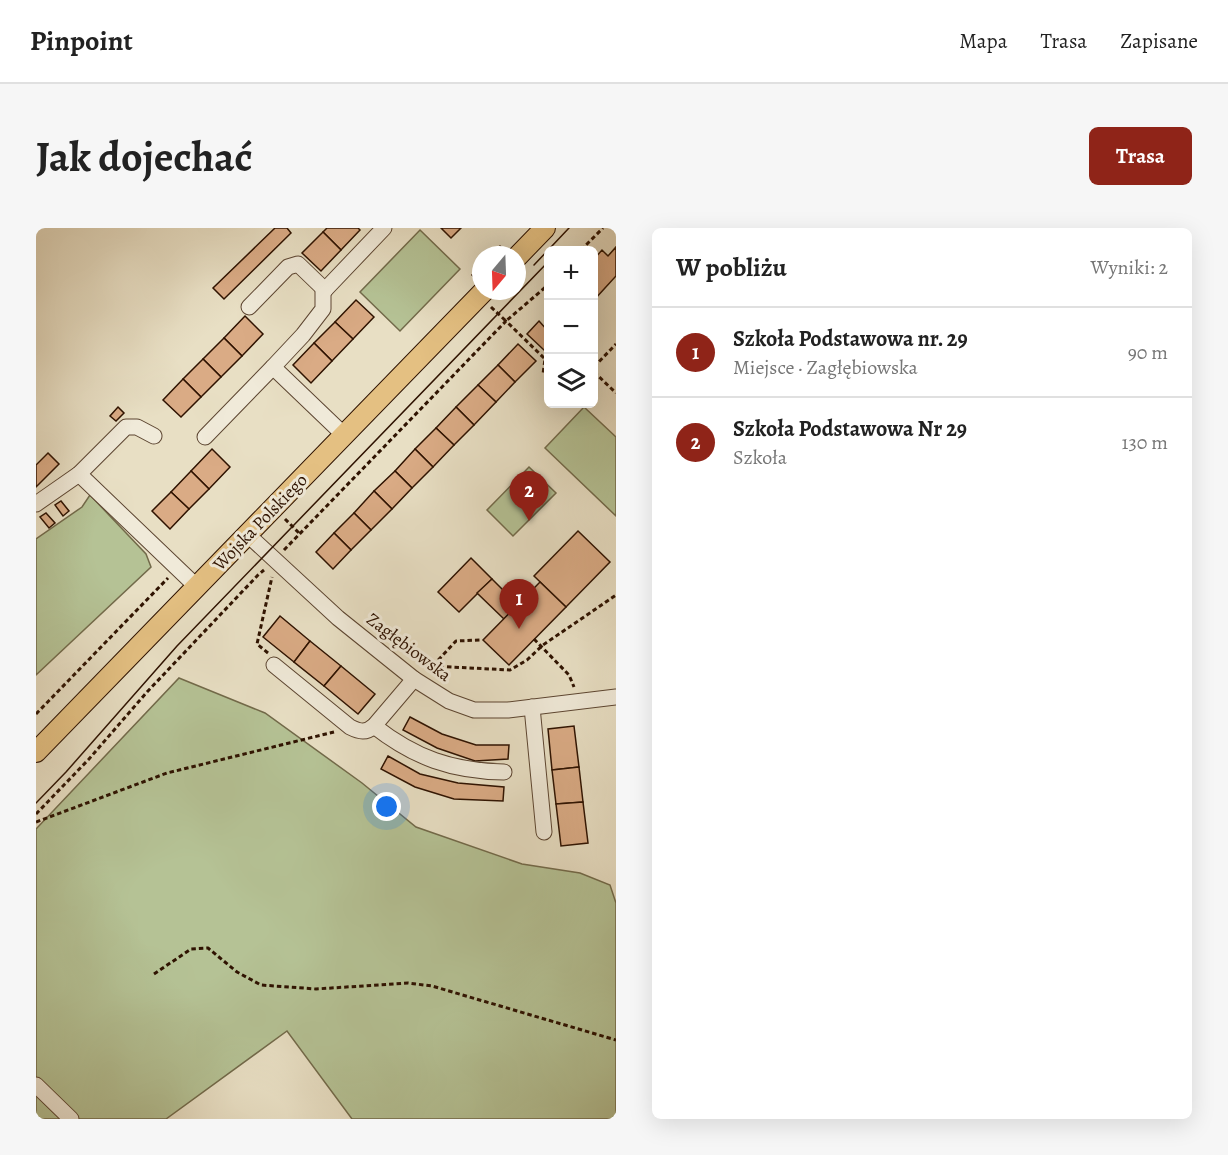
<!DOCTYPE html>
<html lang="pl">
<meta charset="utf-8">
<style>
body{margin:0;font-family:Alegreya,serif;background:#f6f6f6;color:#222}
.controls{position:absolute;right:18px;top:18px;display:grid;overflow:hidden;border-radius:9px;box-shadow:0 6px 24px #0002}
.controls button{width:54px;height:54px;display:grid;place-items:center;padding:0;border:0;border-bottom:2px solid #e0e0e0;background:#fff;color:#222;font:30px sans-serif}
.compass{position:absolute;left:436px;top:18px;width:54px;height:54px;border-radius:50%;background:#fff;box-shadow:0 6px 24px #0002;rotate:199deg}
.you{position:absolute;left:351px;top:579px;width:21px;height:21px;margin:-15px;border:4px solid #fff;border-radius:50%;background:#1a73e8;box-shadow:0 0 0 9px #1a73e833}
.badge{display:grid;place-items:center;width:39px;height:39px;border-radius:50%;background:#8f2418;color:#fff;font-size:20px;font-weight:700}
.pin{position:absolute;translate:-50% -50px;filter:drop-shadow(0 2px 3px #0008)}
.pin::after{content:'';position:absolute;top:32px;width:21px;height:18px;background:inherit;clip-path:polygon(0 0,100% 0,50% 100%)}
.list{margin:0;padding:0;list-style:none}
h2{display:flex;justify-content:space-between;align-items:center;height:78px;margin:0;padding:0 24px;font-size:26px}
h2 small{font-size:20px;font-weight:400;color:#767676}
.list li{display:grid;grid-template-columns:39px 1fr auto;gap:18px;align-items:center;box-sizing:border-box;height:90px;padding:0 24px;border-top:2px solid #e0e0e0}
.list b{display:block;font-size:22px;white-space:nowrap}
.list p{margin:0;font-size:20px;white-space:nowrap;color:#767676}
.list em{font-size:20px;font-style:normal;color:#767676}
.icon{flex:none;width:33px;height:33px;fill:none;stroke:currentColor;stroke-width:2;stroke-linecap:round;stroke-linejoin:round}
.map{position:relative;flex:none;width:580px;height:891px;overflow:hidden;border-radius:9px}
header{display:flex;align-items:center;gap:36px;box-sizing:border-box;height:84px;padding:0 30px;background:#fff;border-bottom:2px solid #e0e0e0}
header strong{font-size:28px}
nav{display:flex;gap:33px;margin-inline-start:auto;font-size:21px}
.intro{display:flex;align-items:center;justify-content:space-between;box-sizing:border-box;height:144px;padding:0 36px}
h1{margin:0;font-size:42px}
.button{padding:15px 27px;border-radius:9px;background:#8f2418;color:#fff;font-size:21px;font-weight:700}
main{display:flex;gap:36px;padding:0 36px}
aside{flex:1;background:#fff;border-radius:9px;box-shadow:0 6px 24px #0002}
.map>svg:first-child{display:block}
.green{fill:#b5c295;stroke:#726a4a;stroke-width:1.5}
.building{fill:#daab85;stroke:#2e1200;stroke-width:1.5}
.lines{fill:none;stroke-linecap:round;stroke-linejoin:round}
.minor-casing{stroke:#5c4531;stroke-width:17}
.major-casing{stroke:#2e1200;stroke-width:22}
.path{stroke:#2e1200;stroke-width:3;stroke-dasharray:4.5 3;stroke-linecap:butt}
.minor{stroke:#f0ead9;stroke-width:15}
.major{stroke:#e4c082;stroke-width:20}
.tram{stroke:#2e1200;stroke-width:1.5}
.labels{text-anchor:middle;dominant-baseline:central;stroke-width:6;stroke-linejoin:round;paint-order:stroke}
.street-label{font-size:18px;fill:#2e1200;stroke:#f0ead9}
</style>
<header>
<strong>Pinpoint</strong>
<nav><a>Mapa</a><a>Trasa</a><a>Zapisane</a></nav>
</header>
<div class="intro"><h1>Jak dojechać</h1><a class="button">Trasa</a></div>
<main>
<div class="map">
<svg width="580" height="891" viewBox="0 0 580 891">
<rect width="100%" height="100%" fill="#e8dfc4"/>
<filter id="stains"><feTurbulence type="fractalNoise" baseFrequency=".00333" numOctaves="4"/><feColorMatrix values="0 0 0 0 .2 0 0 0 0 .09 0 0 0 0 .02 0 0 0 .5 -.17"/></filter>
<radialGradient id="worn" r=".72"><stop offset=".6" stop-color="#630" stop-opacity="0"/><stop offset="1" stop-color="#630" stop-opacity=".3"/></radialGradient>
<g class="green">
<polygon points="384,2 424,41 364,103 324,64"/>
<polygon points="548,179 580,209 580,288 509,220"/>
<polygon points="493,239 520,265 477,308 451,282"/>
<polygon points="54,267 110,326 115,339 0,447 0,311 46,279"/>
<polygon points="143,450 229,485 326,555 380,599 486,636 544,645 574,657 580,675 580,891 316,891 251,803 130,891 0,891 0,601"/>
</g>
<g class="building">
<polygon points="239,0 251,0 255,5 188,71 177,60"/>
<polygon points="291,0 322,0 324,2 305,22 287,4"/>
<polygon points="405,0 425,0 415,10"/>
<polygon points="287,4 305,22 285,43 266,25"/>
<polygon points="580,19 580,48 558,72 558,31 566,22 572,28"/>
<polygon points="320,72 338,89 317,111 299,94"/>
<polygon points="209,88 227,106 206,128 188,110"/>
<polygon points="503,93 512,103 512,119 509,123 491,106"/>
<polygon points="299,94 317,111 296,133 278,115"/>
<polygon points="188,110 206,128 185,149 167,131"/>
<polygon points="278,115 296,133 275,155 257,137"/>
<polygon points="482,116 500,133 479,154 462,137"/>
<polygon points="167,131 185,149 165,169 147,151"/>
<polygon points="462,137 479,154 460,174 442,157"/>
<polygon points="147,151 165,169 145,189 127,172"/>
<polygon points="442,157 460,174 438,197 420,179"/>
<polygon points="82,179 88,185 80,193 74,188"/>
<polygon points="420,179 438,197 418,217 400,200"/>
<polygon points="400,200 418,217 397,239 379,221"/>
<polygon points="176,221 194,239 173,261 155,243"/>
<polygon points="379,221 397,239 376,260 359,243"/>
<polygon points="12,225 23,236 0,259 0,237"/>
<polygon points="155,243 173,261 153,281 135,264"/>
<polygon points="359,243 376,260 356,281 338,263"/>
<polygon points="338,263 356,281 335,302 318,285"/>
<polygon points="135,264 153,281 134,301 116,283"/>
<polygon points="25,273 33,283 27,288 19,277"/>
<polygon points="10,285 19,295 13,300 4,289"/>
<polygon points="318,285 335,302 315,322 298,305"/>
<polygon points="542,303 574,334 530,379 498,348"/>
<polygon points="298,305 315,322 297,341 280,324"/>
<polygon points="435,330 456,351 423,384 402,364"/>
<polygon points="456,351 482,377 468,391 441,365"/>
<polygon points="504,354 530,379 473,437 447,412"/>
<polygon points="244,388 274,413 258,434 227,409"/>
<polygon points="274,413 305,438 288,458 258,434"/>
<polygon points="305,438 339,466 322,486 288,458"/>
<polygon points="374,489 406,506 440,517 473,517 472,531 439,533 401,520 367,502"/>
<polygon points="538,498 543,539 516,542 512,501"/>
<polygon points="352,528 384,546 422,555 468,559 467,573 418,571 379,559 345,541"/>
<polygon points="543,539 547,574 520,576 516,542"/>
<polygon points="547,574 552,615 525,618 520,576"/>
</g>
<g class="lines">
<g class="minor-casing">
<g id="minor">
<polyline points="213,79 252,39 262,36 289,62"/>
<polyline points="308,207 237,139 267,107 287,81 287,64 348,0"/>
<polyline points="169,209 237,139"/>
<polyline points="43,246 161,359"/>
<polyline points="0,276 43,246 90,199 101,199 118,208"/>
<polyline points="212,307 302,390 378,451 413,473 438,482 472,482 580,469"/>
<path d="M 238,437 L 314,499 C 324,504 330,505 338,498 L 378,451"/>
<polyline points="496,479 508,604"/>
<path d="M 338,498 C 379,530 416,543 468,544"/>
<polyline points="0,857 35,891"/>
</g>
</g>
<g class="major-casing">
<g id="major">
<polyline points="481,29 509,0"/>
<polyline points="0,524 448,63"/>
</g>
</g>
<g class="path">
<polyline points="545,22 567,0"/>
<polyline points="457,27 467,16"/>
<polyline points="436,48 445,39"/>
<polyline points="455,79 470,93 512,57"/>
<polyline points="558,139 580,116"/>
<polyline points="558,144 580,165"/>
<polyline points="249,291 263,305"/>
<polyline points="248,322 470,93 509,131 507,146"/>
<polyline points="498,411 533,447 538,459"/>
<polyline points="232,425 221,416 236,349"/>
<polyline points="396,438 474,442 491,432 507,417 580,367"/>
<polyline points="392,443 420,413 444,412"/>
<polyline points="0,486 132,350"/>
<polyline points="0,586 53,531 111,464 222,347 228,342"/>
<polyline points="0,594 131,545 298,504"/>
<polyline points="118,746 155,721 172,720 201,744 225,757 280,761 372,755 396,758 580,812"/>
</g>
<use href="#minor" class="minor"/>
<use href="#major" class="major"/>
<g class="tram">
<polyline points="498,37 533,0"/>
<polyline points="0,575 30,544 141,418 512,34"/>
</g>
</g>
<g class="labels">
<g class="street-label">
<text transform="translate(224 294) rotate(-46)">Wojska Polskiego</text>
<text transform="translate(373 419) rotate(37)">Zagłębiowska</text>
</g>
</g>
<rect width="100%" height="100%" filter="url(#stains)"/>
<rect width="100%" height="100%" fill="url(#worn)"/>
</svg>
<div class="controls">
<button>+</button>
<button>−</button>
<button><svg class="icon" aria-label="layers" viewBox="0 0 24 24"><path d="M12 4l9 5-9 5-9-5zM3 14l9 5 9-5"/></svg></button>
</div>
<svg class="compass" viewBox="-18 -18 36 36"><path d="M0-13l5 13h-10z" fill="#e53935"/><path d="M0 13l5-13h-10z" fill="#767676"/></svg>
<div class="you"></div>
<div class="pin badge" style="left:483px;top:401px">1</div>
<div class="pin badge" style="left:493px;top:293px">2</div>
</div>
<aside>
<h2>W pobliżu<small>Wyniki: 2</small></h2>
<ul class="list">
<li><span class="badge">1</span><div><b>Szkoła Podstawowa nr. 29</b><p>Miejsce · Zagłębiowska</p></div><em>90 m</em></li>
<li><span class="badge">2</span><div><b>Szkoła Podstawowa Nr 29</b><p>Szkoła</p></div><em>130 m</em></li>
</ul>
</aside>
</main>
